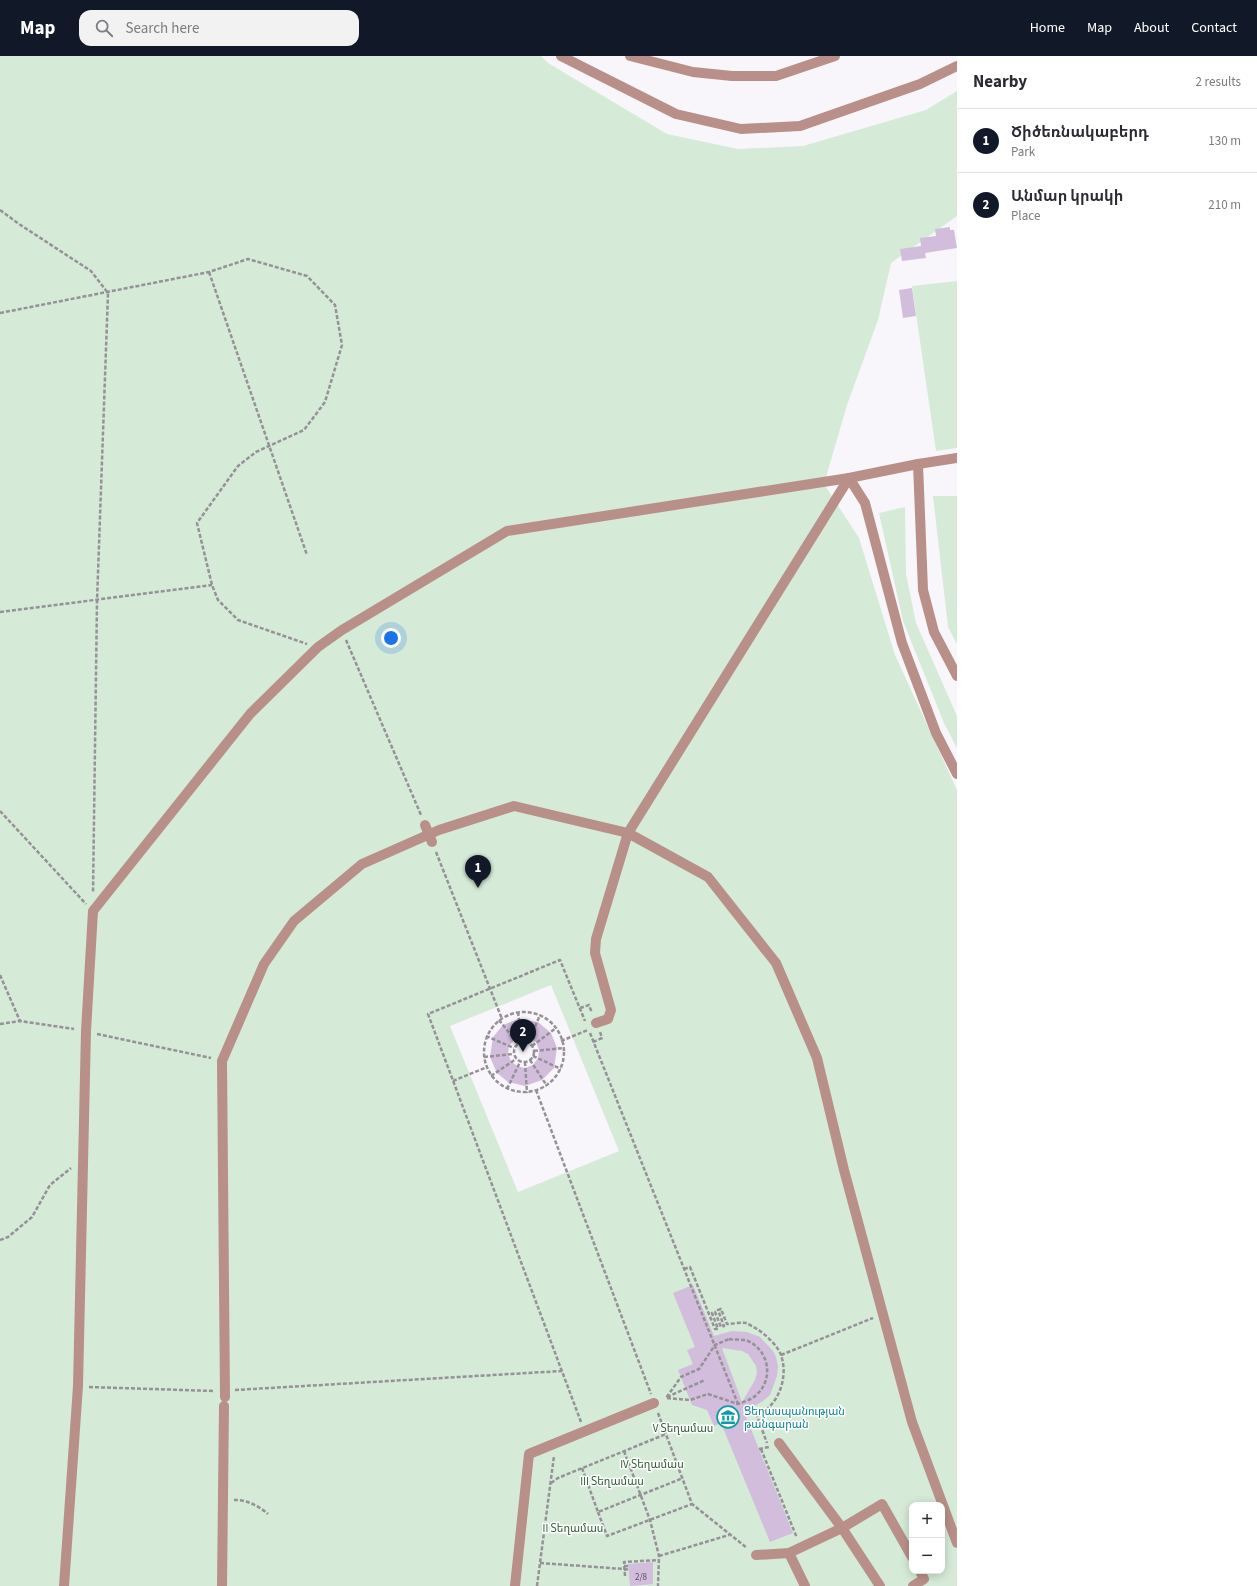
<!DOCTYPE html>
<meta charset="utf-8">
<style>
body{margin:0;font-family:"Source Sans 3","Noto Sans Armenian",sans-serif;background:#f2f2f3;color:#2b2b33}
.controls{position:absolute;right:12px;bottom:12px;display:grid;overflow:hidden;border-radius:8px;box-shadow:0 2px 10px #0003}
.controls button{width:36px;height:36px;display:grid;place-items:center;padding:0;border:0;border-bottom:1px solid #e1e1e2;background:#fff;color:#2b2b33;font:20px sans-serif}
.you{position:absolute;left:391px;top:582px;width:14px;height:14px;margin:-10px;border:3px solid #fff;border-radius:50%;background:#1a73e8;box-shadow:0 0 0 6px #1a73e833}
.badge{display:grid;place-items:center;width:26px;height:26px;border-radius:50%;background:#111827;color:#fff;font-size:13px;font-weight:700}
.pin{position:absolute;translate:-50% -33px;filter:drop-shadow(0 1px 2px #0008)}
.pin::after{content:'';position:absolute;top:21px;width:14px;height:12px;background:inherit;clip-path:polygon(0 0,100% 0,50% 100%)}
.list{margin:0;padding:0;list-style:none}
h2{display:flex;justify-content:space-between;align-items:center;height:52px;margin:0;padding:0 16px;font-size:17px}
h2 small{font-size:13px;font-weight:400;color:#7c7c81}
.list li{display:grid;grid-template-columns:26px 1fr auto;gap:12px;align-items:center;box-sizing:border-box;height:64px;padding:0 16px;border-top:1px solid #e1e1e2}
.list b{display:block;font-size:15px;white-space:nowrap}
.list p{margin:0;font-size:13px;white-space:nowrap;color:#7c7c81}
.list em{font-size:13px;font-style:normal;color:#7c7c81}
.icon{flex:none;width:22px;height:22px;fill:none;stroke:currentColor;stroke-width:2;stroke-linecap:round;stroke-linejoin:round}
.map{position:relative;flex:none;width:957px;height:1530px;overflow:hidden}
header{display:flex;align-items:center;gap:24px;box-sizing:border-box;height:56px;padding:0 20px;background:#111827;color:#fff}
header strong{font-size:19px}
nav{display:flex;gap:22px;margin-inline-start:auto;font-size:14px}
.search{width:280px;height:36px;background:#f2f2f3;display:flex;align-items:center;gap:10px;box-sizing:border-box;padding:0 14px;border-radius:12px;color:#7c7c81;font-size:15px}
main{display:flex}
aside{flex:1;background:#fff}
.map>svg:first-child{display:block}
.green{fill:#d5ead7;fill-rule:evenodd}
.building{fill:#d2bddd;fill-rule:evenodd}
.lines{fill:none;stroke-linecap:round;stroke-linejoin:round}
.path{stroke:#969198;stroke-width:2.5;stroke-dasharray:4 2;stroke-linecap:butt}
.minor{stroke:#b89089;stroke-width:10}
.labels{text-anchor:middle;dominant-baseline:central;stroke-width:3;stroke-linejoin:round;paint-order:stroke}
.number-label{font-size:9px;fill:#5c5261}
.culture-label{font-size:11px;fill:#0d838f;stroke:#fff;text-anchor:start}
.park-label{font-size:11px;fill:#2f5c36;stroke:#fff}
</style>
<header>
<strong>Map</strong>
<div class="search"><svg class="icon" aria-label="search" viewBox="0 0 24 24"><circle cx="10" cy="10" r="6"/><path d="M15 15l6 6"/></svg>Search here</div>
<nav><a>Home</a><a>Map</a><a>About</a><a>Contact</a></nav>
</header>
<main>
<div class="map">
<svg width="957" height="1530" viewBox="0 0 957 1530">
<rect width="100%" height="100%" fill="#f9f6fb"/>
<g class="green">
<path d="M 0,0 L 541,0 L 548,7 L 667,78 L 738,93 L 803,90 L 926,54 L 957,35 L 957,160 L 891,207 L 878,264 L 847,349 L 824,428 L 859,482 L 895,599 L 957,734 L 957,1530 L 0,1530 ZM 551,929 L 619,1095 L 518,1136 L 450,970 ZM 912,1449 L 942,1449 L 942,1515 L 912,1515 Z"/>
<polygon points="957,225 957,392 936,395 912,230"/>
<polygon points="933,440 957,440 957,588 948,571"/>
<polygon points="905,451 906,518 916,567 957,660 957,692 944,667 903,565 879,457"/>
</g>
<g class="building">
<polygon points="950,171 950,174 954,174 957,192 925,197 926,202 902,205 900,193 921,190 920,182 936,180 935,173"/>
<polygon points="912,232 916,260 903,262 899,234"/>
<path d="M 518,963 L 538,966 L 551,977 L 557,992 L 554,1012 L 542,1024 L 525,1030 L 508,1026 L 497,1017 L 490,1001 L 493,981 L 503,969 ZM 521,981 L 529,982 L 536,986 L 539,994 L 538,1002 L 533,1009 L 525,1012 L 517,1010 L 511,1005 L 508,998 L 509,990 L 514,984 Z"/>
<path d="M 693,1229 L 714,1280 L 732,1275 L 747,1276 L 760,1281 L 773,1295 L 776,1301 L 778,1310 L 777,1320 L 770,1339 L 763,1345 L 744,1356 L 793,1477 L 770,1486 L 721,1367 L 714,1370 L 707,1354 L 692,1349 L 678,1314 L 693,1308 L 687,1294 L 695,1291 L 673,1237 ZM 722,1292 L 742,1295 L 748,1298 L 756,1310 L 757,1317 L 755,1324 L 742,1346 Z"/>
<polygon points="653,1506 653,1528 630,1530 628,1508"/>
</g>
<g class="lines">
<g class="path">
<polyline points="0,154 19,168 91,215 108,237 97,545 93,837"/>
<polyline points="209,216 307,499"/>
<polyline points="0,257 209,216 248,203 307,220 335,249 342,289 325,346 304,374 256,396 238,410 197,467 212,529 218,544 238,564 307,588"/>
<polyline points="0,556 212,529"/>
<polyline points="346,584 421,759"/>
<polyline points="0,755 86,848"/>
<polyline points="436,796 502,963"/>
<polyline points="0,919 20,965"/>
<polyline points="580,952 589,949 592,957"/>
<polyline points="518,956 522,986"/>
<circle cx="524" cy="996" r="40"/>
<polyline points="499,964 518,988"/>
<polyline points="0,968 20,965 74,973"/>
<polyline points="590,977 738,1348"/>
<polyline points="97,978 211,1002"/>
<polyline points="486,980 514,992"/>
<polyline points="561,985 588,974"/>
<polyline points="593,986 602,982 600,976"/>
<circle cx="524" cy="996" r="10"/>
<polyline points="528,987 540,959"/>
<polyline points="532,990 556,972"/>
<polyline points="534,995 564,992"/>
<polyline points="533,1000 561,1013"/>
<polyline points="484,1001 513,998"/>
<polyline points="530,1004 547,1030"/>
<polyline points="525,1006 527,1037"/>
<polyline points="491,1020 516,1003"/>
<polyline points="453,1025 487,1011"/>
<polyline points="507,1033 520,1006"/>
<polyline points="536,1034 651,1338"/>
<polyline points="0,1184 8,1181 32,1161 50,1129 71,1112"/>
<path d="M 684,1213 L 690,1211 L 715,1273 L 718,1273 L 712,1257 L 715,1256 L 721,1271 L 724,1270 L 718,1254 L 721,1253 L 727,1268 C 733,1268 740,1266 746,1267 C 749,1268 753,1271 757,1273 C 765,1278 778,1290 781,1299 C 789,1322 778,1350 757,1360 L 767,1387"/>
<path d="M 729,1283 C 735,1284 743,1283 748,1285 C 770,1295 774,1325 755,1340 C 751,1344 743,1346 738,1348 L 708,1338 L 690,1344 L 666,1342 L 681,1321 L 699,1313 L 715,1289 Z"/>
<polyline points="781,1299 873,1262"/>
<polyline points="89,1331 214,1335"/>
<polyline points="235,1334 562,1315"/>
<polyline points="667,1341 705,1324"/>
<polyline points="658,1357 692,1448 747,1492"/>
<polyline points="581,1366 428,958 560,904 585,965"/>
<polyline points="759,1393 769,1391"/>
<polyline points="761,1393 797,1482"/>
<polyline points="624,1395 650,1464 659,1500 658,1530"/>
<polyline points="582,1412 598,1456 683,1422"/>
<polyline points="551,1427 558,1422 666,1378"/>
<path d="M 234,1444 C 245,1443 259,1450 268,1458"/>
<polyline points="598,1456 607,1480 692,1448"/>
<polyline points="659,1500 729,1479"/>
<polyline points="540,1507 624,1513"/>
<polyline points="624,1510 628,1510"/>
<polyline points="624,1514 628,1513"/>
<polyline points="625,1520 624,1506 659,1504"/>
<polyline points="537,1530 554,1400"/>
</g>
<g class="minor">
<polyline points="561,0 676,58 741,73 800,70 920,28 957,10"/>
<polyline points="630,0 693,16 732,20 776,20 835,0"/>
<polyline points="918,408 923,534 934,576 957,620"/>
<polyline points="849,422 865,447 902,587 936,677 957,718"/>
<polyline points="425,769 432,786"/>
<polyline points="596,967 608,963 611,954 595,897 596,883 628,777 849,422"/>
<polyline points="225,1341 222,1005 264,908 294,865 362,808 439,774 514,750 628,777 708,821 776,907 817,1002 844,1114 912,1366 957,1487"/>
<polyline points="779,1387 842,1472 880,1530"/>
<polyline points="789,1497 805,1530"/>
<polyline points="756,1499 789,1497 842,1472 882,1448 912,1501"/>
<polyline points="64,1530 78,1330 86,975 93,855 250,658 318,591 342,574 507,475 849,422 918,408 957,402"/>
<polyline points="222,1530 224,1350"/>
<polyline points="515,1530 529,1398 654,1347"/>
<polyline points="913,1530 924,1523 920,1515"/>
</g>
</g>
<defs>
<g id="museum-ring" transform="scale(1.15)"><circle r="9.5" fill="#fff" stroke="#0f9aa8" stroke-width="1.5"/><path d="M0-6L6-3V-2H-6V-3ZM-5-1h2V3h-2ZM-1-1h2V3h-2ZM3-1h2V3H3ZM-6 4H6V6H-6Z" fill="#0f9aa8"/></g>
</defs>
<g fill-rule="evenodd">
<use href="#museum-ring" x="728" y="1361"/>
</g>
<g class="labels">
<g class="number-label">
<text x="641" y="1521">2/8</text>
</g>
<g class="culture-label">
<text x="744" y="1355">Ցեղասպանության<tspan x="744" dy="13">թանգարան</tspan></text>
</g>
<g class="park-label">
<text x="683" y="1372">V Տեղամաս</text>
<text x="652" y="1408">IV Տեղամաս</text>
<text x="612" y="1425">III Տեղամաս</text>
<text x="573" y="1472">II Տեղամաս</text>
</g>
</g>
</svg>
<div class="controls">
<button>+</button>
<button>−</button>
</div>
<div class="you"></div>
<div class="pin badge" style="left:478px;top:832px">1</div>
<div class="pin badge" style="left:523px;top:996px">2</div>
</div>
<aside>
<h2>Nearby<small>2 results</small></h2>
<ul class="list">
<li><span class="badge">1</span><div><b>Ծիծեռնակաբերդ</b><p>Park</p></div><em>130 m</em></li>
<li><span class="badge">2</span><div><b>Անմար կրակի</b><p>Place</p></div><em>210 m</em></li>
</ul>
</aside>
</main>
